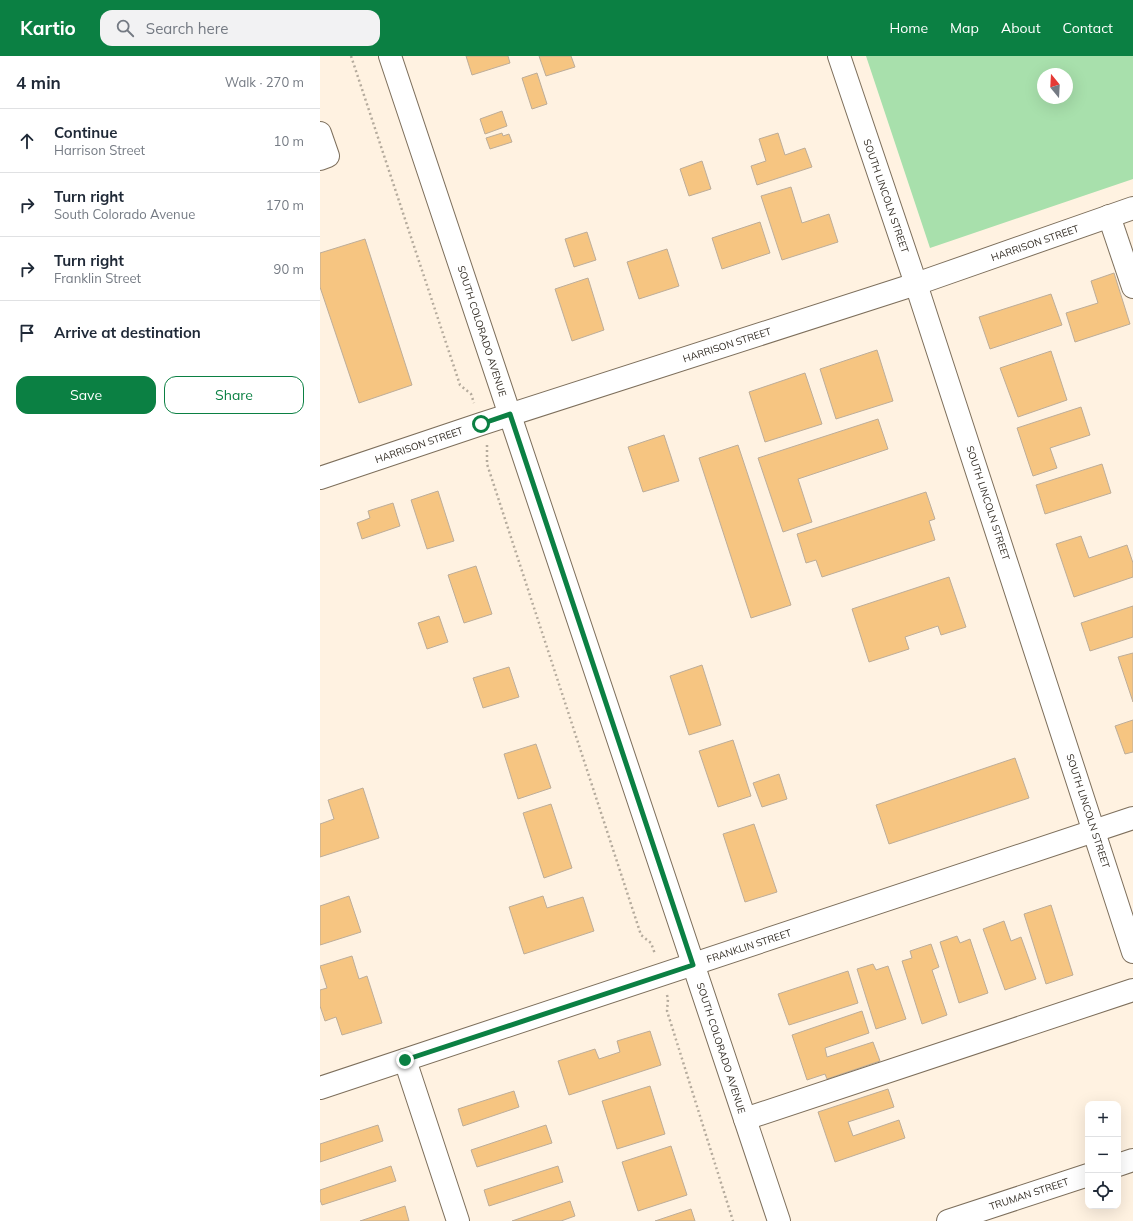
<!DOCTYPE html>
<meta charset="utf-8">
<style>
body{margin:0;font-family:Mulish,sans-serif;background:#f2f2f3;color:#1f2937}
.controls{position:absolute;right:12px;bottom:12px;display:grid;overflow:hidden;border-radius:8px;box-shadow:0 4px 16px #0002}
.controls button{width:36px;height:36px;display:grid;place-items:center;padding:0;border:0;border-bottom:1px solid #e0e1e3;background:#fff;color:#1f2937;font:20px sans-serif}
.compass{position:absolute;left:717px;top:12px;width:36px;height:36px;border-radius:50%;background:#fff;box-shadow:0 4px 16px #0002;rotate:342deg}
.stop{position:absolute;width:12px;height:12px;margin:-9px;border:3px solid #0b8043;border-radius:50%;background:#fff}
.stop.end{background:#0b8043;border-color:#fff;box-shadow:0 1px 4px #0008}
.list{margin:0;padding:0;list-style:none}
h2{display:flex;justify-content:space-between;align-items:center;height:52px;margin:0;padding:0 16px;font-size:17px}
h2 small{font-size:13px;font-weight:400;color:#747a83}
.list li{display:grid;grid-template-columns:26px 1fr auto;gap:12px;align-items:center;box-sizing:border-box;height:64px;padding:0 16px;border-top:1px solid #e0e1e3}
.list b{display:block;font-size:15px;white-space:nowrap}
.list p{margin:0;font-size:13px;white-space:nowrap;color:#747a83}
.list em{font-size:13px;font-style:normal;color:#747a83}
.actions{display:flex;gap:8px;padding:12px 16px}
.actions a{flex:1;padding:9px 0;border:1px solid #0b8043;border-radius:12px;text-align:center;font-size:14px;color:#0b8043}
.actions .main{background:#0b8043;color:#fff}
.icon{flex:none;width:22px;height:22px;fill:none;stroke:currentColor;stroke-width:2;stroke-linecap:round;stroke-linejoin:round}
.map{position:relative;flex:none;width:813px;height:1165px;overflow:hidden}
header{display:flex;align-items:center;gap:24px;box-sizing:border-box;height:56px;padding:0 20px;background:#0b8043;color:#fff}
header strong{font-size:19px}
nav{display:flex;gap:22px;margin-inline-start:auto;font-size:14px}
.search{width:280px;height:36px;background:#f2f2f3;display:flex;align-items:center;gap:10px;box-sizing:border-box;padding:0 14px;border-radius:12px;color:#747a83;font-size:15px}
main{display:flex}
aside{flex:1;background:#fff}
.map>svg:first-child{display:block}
.green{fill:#a8e0ac;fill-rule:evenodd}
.building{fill:#f6c581;stroke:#bdad99}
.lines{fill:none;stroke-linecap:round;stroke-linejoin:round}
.minor-casing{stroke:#7d6f5c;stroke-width:24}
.path{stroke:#b5ab9d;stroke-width:2.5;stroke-dasharray:2 3;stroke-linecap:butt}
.minor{stroke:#fff;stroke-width:22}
.route{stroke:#0b8043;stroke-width:5}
.labels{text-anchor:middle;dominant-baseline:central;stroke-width:3;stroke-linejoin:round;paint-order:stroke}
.street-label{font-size:10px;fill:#342e26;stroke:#fff}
</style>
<header>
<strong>Kartio</strong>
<div class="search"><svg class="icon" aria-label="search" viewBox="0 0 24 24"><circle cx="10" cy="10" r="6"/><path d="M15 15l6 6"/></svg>Search here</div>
<nav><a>Home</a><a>Map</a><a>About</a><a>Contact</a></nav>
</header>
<main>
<aside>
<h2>4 min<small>Walk · 270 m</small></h2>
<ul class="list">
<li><svg class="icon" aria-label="ahead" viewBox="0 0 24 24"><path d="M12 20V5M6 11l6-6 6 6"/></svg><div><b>Continue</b><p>Harrison Street</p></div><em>10 m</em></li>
<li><svg class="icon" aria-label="right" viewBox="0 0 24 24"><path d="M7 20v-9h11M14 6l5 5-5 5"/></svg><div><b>Turn right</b><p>South Colorado Avenue</p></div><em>170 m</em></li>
<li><svg class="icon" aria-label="right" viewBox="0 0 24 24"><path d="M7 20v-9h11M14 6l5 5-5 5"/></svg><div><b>Turn right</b><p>Franklin Street</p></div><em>90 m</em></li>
<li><svg class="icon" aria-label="arrive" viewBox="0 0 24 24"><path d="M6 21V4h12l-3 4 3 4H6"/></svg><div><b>Arrive at destination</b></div></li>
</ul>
<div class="actions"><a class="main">Save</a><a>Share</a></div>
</aside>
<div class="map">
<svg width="813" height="1165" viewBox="0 0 813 1165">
<rect width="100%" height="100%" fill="#fff2e1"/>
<path class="green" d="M 546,0 L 813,0 L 813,123 L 610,192 ZM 723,18 L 747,18 L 747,42 L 723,42 Z"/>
<g class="building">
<polygon points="146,0 188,0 190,7 152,19"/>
<polygon points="219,0 251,0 255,11 226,20"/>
<polygon points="217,17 227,48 212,53 202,22"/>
<polygon points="182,55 187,70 165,78 160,63"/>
<polygon points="182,77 183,80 189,78 192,86 170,93 166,82"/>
<polygon points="458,77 465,99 485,92 492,111 437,129 431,110 446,105 439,83"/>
<polygon points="382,105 391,133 369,140 360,113"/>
<polygon points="471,131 482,167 509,158 518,186 462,204 441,140"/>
<polygon points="440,166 450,197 402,213 392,182"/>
<polygon points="267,176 276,204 254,211 245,183"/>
<polygon points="45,183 92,329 39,347 0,231 0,197"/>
<polygon points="347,193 359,230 319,243 307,206"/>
<polygon points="794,217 810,268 755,286 746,257 778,247 771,225"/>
<polygon points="268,222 284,274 252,285 235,233"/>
<polygon points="731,238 742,269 670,293 659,261"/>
<polygon points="557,294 573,345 516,363 500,313"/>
<polygon points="731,295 747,344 698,361 680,312"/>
<polygon points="485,317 502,368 445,386 429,336"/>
<polygon points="761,351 770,379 730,392 737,412 713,420 697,372"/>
<polygon points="558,363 568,393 478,423 492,466 463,476 438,402"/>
<polygon points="344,379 359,425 323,436 308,391"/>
<polygon points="418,389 471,549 431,562 379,402"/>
<polygon points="782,408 791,437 725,458 716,429"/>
<polygon points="118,435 134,485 107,493 91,444"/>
<polygon points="606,436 615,463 609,465 615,484 502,521 496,504 486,507 477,478"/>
<polygon points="73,447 80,470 42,483 37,467 50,462 48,455"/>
<polygon points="761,480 769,502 807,489 813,507 813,521 754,541 736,488"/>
<polygon points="156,510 172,558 144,567 128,519"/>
<polygon points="629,521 646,571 621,579 618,570 585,581 589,593 549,606 532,553"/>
<polygon points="813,550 813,581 770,595 761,567"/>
<polygon points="119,560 128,586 107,593 98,567"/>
<polygon points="813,597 813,646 798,601"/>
<polygon points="382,609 401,669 369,679 350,620"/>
<polygon points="189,611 199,641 163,652 153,622"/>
<polygon points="813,664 813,696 805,698 795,670"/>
<polygon points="413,684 431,740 398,751 379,695"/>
<polygon points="216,688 231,732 198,743 184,698"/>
<polygon points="695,702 709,742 569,788 556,749"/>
<polygon points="459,718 467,743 442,751 433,727"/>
<polygon points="43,732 59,782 0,801 0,768 14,763 8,744"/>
<polygon points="231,748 252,812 224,822 203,757"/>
<polygon points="434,768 457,836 425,846 403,778"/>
<polygon points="29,840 41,876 0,889 0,850"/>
<polygon points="223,840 227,852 263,841 274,875 204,898 189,851"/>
<polygon points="731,849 753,919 726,928 704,858"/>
<polygon points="684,865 691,885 701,881 716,923 685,934 663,873"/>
<polygon points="637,880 640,887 650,883 668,937 639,947 620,886"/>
<polygon points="611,888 619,911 612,914 627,959 602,968 582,905 592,902 590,895"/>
<polygon points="32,900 39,923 47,920 62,967 22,979 16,961 5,965 0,950 0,934 7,932 0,910"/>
<polygon points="553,908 556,914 568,910 586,963 556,973 537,913"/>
<polygon points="528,915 538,947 469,969 458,938"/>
<polygon points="542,955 549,977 505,992 507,1001 553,986 560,1005 507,1023 505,1018 487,1024 472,979"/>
<polygon points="330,975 341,1009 249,1039 238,1005 275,993 279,1003 300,996 297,985"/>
<polygon points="330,1030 345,1078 297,1093 282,1045"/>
<polygon points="568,1033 574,1051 528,1066 533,1080 579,1064 585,1082 515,1106 498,1056"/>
<polygon points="194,1035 199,1051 143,1070 138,1053"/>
<polygon points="58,1069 63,1085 0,1106 0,1088"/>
<polygon points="226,1069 232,1087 157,1111 151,1094"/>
<polygon points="351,1090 367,1139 318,1155 302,1106"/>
<polygon points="71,1110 76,1125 2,1149 0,1144 0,1134"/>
<polygon points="238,1110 243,1126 169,1150 164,1134"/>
<polygon points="250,1145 255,1160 241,1165 192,1165"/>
<polygon points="85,1150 89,1165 40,1165"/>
<polygon points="371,1153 375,1165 335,1165"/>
</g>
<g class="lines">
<g class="minor-casing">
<g id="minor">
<polyline points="70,0 459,1165"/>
<polyline points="519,0 596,228 813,896"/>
<polyline points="0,77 8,100 0,103"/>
<polyline points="789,160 813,231"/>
<polyline points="0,422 161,368 596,228 813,152"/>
<polyline points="85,1004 138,1165"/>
<polyline points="0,1032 813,762"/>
<polyline points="425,1063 813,934"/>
<polyline points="798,1109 813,1104"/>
<polyline points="628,1165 768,1119"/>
</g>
</g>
<g class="path">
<polyline points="31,0 140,329 151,338 154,347"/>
<polyline points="167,389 167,408 321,879 331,887 335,898"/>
<polyline points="347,939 348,943 347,955 413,1165"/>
</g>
<use href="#minor" class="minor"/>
</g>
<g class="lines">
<polyline class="route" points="85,1004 373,909 190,358 161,368"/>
</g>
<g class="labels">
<g class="street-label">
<text transform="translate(566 140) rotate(71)">SOUTH LINCOLN STREET</text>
<text transform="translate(715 187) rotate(-19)">HARRISON STREET</text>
<text transform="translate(162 275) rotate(72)">SOUTH COLORADO AVENUE</text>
<text transform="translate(407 289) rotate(-18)">HARRISON STREET</text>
<text transform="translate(99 389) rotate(-19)">HARRISON STREET</text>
<text transform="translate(668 447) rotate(72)">SOUTH LINCOLN STREET</text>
<text transform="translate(768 755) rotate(72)">SOUTH LINCOLN STREET</text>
<text transform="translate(429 890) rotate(-18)">FRANKLIN STREET</text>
<text transform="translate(401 992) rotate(72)">SOUTH COLORADO AVENUE</text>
<text transform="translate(709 1138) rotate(-18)">TRUMAN STREET</text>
</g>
</g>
</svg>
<div class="controls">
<button>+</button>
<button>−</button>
<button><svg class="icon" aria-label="locate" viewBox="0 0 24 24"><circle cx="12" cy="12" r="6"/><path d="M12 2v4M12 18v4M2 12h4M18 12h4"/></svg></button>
</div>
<svg class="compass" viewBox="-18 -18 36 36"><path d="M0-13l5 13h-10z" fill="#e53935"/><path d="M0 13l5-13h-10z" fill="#747a83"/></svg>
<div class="stop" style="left:161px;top:368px"></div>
<div class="stop end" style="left:85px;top:1004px"></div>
</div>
</main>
